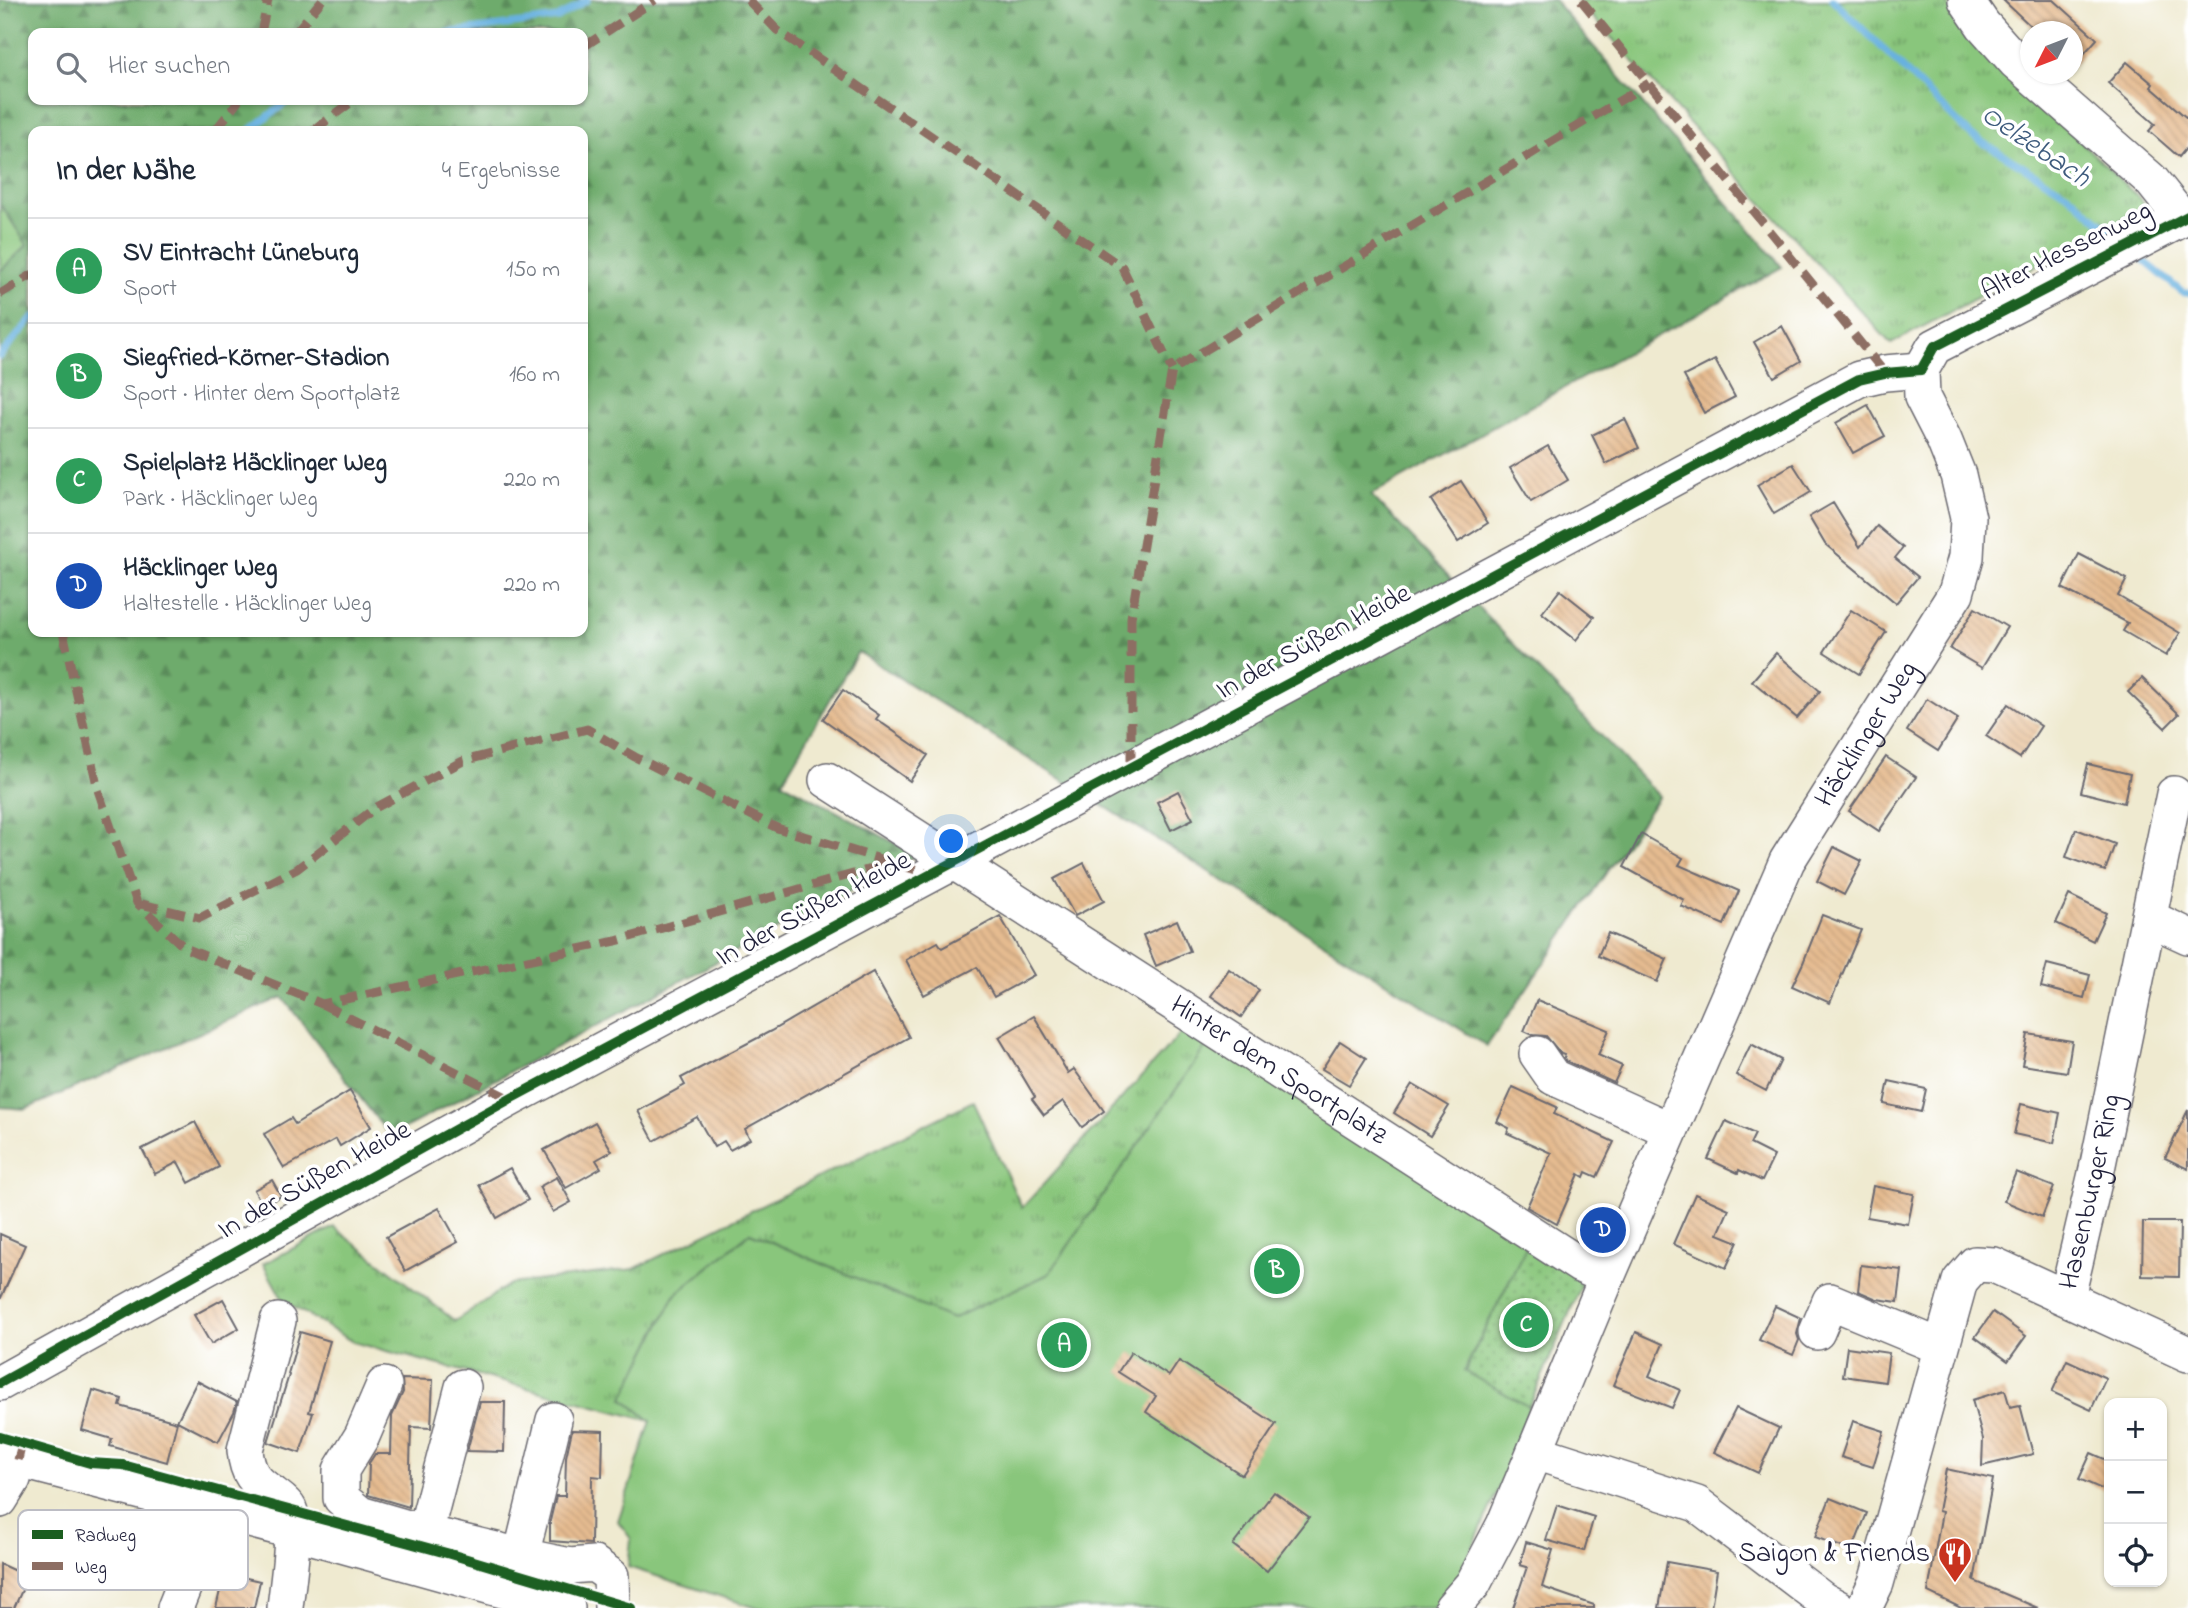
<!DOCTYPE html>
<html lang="de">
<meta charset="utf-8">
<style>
body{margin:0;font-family:"Indie Flower",sans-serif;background:#f2f2f3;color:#1f2937}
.controls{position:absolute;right:21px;bottom:21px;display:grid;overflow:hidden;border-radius:14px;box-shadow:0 2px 5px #0004}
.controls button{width:63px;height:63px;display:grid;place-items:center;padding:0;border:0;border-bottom:2px solid #e0e1e3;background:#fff;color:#1f2937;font:35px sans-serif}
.compass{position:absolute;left:2020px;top:21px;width:63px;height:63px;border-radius:50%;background:#fff;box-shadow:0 2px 5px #0004;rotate:228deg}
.you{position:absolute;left:952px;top:842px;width:24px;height:24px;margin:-18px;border:5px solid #fff;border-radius:50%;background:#1a73e8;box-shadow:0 0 0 10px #1a73e833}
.badge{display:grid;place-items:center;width:46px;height:46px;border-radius:50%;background:#c8321e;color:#fff;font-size:23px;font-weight:700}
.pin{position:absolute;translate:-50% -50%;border:4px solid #fff;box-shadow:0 2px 7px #0006}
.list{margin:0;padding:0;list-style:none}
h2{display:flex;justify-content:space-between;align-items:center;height:91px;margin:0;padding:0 28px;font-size:30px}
h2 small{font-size:23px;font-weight:400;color:#747a83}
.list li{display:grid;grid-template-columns:46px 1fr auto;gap:21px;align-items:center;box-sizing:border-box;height:105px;padding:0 28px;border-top:2px solid #e0e1e3}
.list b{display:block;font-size:26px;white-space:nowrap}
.list p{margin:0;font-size:23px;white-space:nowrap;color:#747a83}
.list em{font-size:23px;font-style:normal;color:#747a83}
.icon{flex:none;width:38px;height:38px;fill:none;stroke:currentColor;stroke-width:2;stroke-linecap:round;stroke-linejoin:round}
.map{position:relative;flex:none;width:2188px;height:1608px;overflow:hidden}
.search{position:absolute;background:#fff;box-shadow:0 2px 5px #0004;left:28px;top:28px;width:560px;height:77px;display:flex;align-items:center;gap:18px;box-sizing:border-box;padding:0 24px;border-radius:14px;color:#747a83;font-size:26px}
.panel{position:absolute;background:#fff;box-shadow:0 2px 5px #0004;left:28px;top:126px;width:560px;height:511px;border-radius:14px}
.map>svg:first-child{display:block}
.grass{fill:url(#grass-tufts);stroke:#56745c;stroke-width:2}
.forest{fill:url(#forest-firs);stroke:#486654;stroke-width:2;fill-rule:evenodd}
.park{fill:url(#park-dots);stroke:#56745c;stroke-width:2}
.pitch{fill:#89c67c;stroke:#56745c;stroke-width:2}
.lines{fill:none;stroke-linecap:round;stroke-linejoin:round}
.stream{stroke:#68b1df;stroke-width:7}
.building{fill:url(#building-back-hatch)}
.minor-casing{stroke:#6a686f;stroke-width:38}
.minor{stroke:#fff;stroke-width:35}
.quiet{stroke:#8d6e63;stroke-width:9;stroke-dasharray:18 9;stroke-linecap:butt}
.cycleway-casing{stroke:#fff;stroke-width:15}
.cycleway{stroke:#1b5e20;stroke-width:10}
.labels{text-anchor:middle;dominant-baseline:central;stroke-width:7;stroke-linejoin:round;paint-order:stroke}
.street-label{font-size:28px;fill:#22223b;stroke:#fff}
.poi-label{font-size:28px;fill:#22223b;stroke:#fff;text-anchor:end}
.water-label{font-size:30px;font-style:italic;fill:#3e5b7d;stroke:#fff}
.key{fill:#fff;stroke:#bdbdc4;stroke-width:2}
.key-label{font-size:19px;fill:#22223b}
</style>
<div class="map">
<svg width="2188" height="1608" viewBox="0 0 2188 1608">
<defs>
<pattern id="grass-tufts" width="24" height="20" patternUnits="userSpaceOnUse" patternTransform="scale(1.75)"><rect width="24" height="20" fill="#89c67c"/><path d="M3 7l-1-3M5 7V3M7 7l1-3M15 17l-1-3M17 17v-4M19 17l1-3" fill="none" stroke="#70a067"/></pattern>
<pattern id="forest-firs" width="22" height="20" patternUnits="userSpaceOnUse" patternTransform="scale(1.75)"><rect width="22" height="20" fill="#6eab6c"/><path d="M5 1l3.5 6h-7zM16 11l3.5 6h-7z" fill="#5a8b5a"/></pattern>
<pattern id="park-dots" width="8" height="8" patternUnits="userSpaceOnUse" patternTransform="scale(1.75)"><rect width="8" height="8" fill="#89c67c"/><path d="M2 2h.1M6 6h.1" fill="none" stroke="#70a067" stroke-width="1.8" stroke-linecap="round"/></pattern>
<pattern id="building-back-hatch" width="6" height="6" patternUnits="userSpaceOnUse" patternTransform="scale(1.75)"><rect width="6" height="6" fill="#e5bb90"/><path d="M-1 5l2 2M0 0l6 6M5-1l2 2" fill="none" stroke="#c4a07d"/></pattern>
</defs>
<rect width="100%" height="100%" fill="#fff"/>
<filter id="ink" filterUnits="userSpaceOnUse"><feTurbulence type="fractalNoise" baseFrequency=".0143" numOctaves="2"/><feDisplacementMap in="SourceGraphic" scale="14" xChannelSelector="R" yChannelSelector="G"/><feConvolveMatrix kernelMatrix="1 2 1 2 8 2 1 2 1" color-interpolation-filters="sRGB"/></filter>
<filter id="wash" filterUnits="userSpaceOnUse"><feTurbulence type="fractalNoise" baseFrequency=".00686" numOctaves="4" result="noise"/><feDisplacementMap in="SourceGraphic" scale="28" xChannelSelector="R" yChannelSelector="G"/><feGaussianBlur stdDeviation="1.57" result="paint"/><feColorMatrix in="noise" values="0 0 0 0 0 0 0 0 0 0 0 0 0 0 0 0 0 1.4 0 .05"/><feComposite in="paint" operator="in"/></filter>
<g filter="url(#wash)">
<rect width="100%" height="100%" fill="#efead0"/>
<g class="grass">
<polygon points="1577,0 1945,0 1961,25 2147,206 1891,344"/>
<polygon points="1191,1022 1213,1036 1049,1274 952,1319 750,1233 675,1295 623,1398 651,1421 353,1342 283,1300 263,1264 334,1227 455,1321 510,1284 634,1269 973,1101 1022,1208"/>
</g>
<path class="forest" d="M 0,0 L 1554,0 L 1782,267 L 1371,495 L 1659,796 L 1487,1046 L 858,652 L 782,782 L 917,855 L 390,1136 L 282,997 L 26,1109 L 0,1107 L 0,271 L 27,245 L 0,204 ZM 33,33 L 583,33 L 583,100 L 33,100 ZM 33,131 L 583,131 L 583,632 L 33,632 Z"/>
<polygon class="park" points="1529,1241 1584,1279 1529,1407 1464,1372"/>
<g class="pitch">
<polygon points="0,204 27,245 0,271"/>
<polygon points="1213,1036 1529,1241 1464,1371 1529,1407 1511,1461 1456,1585 1434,1608 757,1608 628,1567 631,1539 618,1521 651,1421 623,1398 675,1295 750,1233 952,1319 1049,1274"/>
</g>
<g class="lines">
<g class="stream">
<polyline points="1833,0 1972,136 2068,194 2121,240"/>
<polyline points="447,33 558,18 587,0"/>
<polyline points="249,131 289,100"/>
<polyline points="2135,253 2183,293 2188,293"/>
<polyline points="0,356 33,317"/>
</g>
</g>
<g id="blocks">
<g class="building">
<polygon points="2003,0 2054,0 2097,39 2073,66 2073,32 2037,32"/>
<polygon points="2127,62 2153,84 2151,87 2188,119 2188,146 2179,157 2149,131 2155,124 2108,83"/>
<polygon points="1782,326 1801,361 1774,377 1754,342"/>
<polygon points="1715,360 1735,397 1704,413 1684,376"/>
<polygon points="1868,405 1885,436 1853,453 1836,423"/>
<polygon points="1625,419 1639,448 1606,464 1592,435"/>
<polygon points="1548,446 1568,480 1531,502 1510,468"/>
<polygon points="1793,464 1811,492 1774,514 1757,485"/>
<polygon points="1461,481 1488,523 1458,542 1431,500"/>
<polygon points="1833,503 1860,547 1877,526 1903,548 1895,558 1918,577 1896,603 1825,544 1809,517"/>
<polygon points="2079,554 2127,579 2118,596 2180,633 2166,656 2123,631 2128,623 2062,588"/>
<polygon points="1560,590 1594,617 1576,640 1542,613"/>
<polygon points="1975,608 2007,627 1982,668 1950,649"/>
<polygon points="1851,610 1886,632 1859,674 1824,652"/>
<polygon points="1776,653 1820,691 1797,718 1752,681"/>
<polygon points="2142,678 2179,714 2165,728 2128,692"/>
<polygon points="843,690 879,715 876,719 928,755 910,781 823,719"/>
<polygon points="1927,699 1958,719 1938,751 1907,731"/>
<polygon points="2008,704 2041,726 2020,758 1986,736"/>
<polygon points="1886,757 1916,777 1879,831 1849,811"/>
<polygon points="2088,764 2130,774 2124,803 2081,792"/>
<polygon points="1178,791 1193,819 1171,830 1157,802"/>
<polygon points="2076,829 2115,844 2105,871 2066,857"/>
<polygon points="1641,834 1683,858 1679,865 1739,891 1724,925 1681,906 1684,900 1624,867"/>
<polygon points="1834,847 1862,861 1844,895 1817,881"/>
<polygon points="1084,863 1104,901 1075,916 1054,879"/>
<polygon points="2069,895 2106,913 2093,941 2056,923"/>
<polygon points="1822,915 1861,930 1830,1003 1792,986 1803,963"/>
<polygon points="1000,916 1034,975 994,997 977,967 924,995 906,960 938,942 942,948"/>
<polygon points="1177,920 1190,951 1156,966 1143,935"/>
<polygon points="1608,933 1667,959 1657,982 1598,956"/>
<polygon points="2047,964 2090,975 2084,998 2041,987"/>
<polygon points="1229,969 1259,990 1241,1017 1211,996"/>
<polygon points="873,972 909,1037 745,1129 750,1139 730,1150 724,1141 714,1147 697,1117 654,1141 638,1111 685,1085 681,1078 771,1031"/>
<polygon points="1537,1000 1609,1030 1598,1055 1622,1066 1614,1083 1566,1061 1564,1058 1565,1055 1561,1054 1546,1036 1533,1035 1524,1031"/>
<polygon points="1034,1016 1068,1073 1074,1069 1104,1111 1082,1127 1063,1101 1044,1115 1032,1099 1035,1097 999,1037"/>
<polygon points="2028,1034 2072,1041 2067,1072 2022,1065"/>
<polygon points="1340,1041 1366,1058 1349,1085 1322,1069"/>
<polygon points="1751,1044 1781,1060 1766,1091 1736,1075"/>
<polygon points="1889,1081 1926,1089 1921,1112 1884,1104"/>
<polygon points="1412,1084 1449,1106 1430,1136 1394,1113"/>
<polygon points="1513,1087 1557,1107 1554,1114 1614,1142 1597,1177 1586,1172 1584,1177 1579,1174 1557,1224 1527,1207 1551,1153 1507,1133 1509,1128 1497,1122"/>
<polygon points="350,1091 371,1127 340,1146 336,1139 284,1168 264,1134 291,1118 295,1124"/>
<polygon points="2021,1104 2060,1113 2054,1143 2014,1134"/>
<polygon points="2188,1110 2188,1169 2165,1158"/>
<polygon points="1726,1121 1755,1134 1750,1144 1774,1156 1762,1181 1739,1170 1738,1173 1708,1159"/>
<polygon points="195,1122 219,1167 189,1183 178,1162 155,1174 142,1149"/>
<polygon points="595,1122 612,1151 596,1160 601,1168 566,1188 544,1150"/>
<polygon points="510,1168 528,1200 497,1218 479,1185"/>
<polygon points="2016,1172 2054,1187 2042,1217 2004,1201"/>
<polygon points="557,1177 571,1202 553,1212 539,1187"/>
<polygon points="272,1180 281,1196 263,1206 254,1190"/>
<polygon points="1873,1186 1914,1194 1908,1224 1867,1217"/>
<polygon points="1695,1194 1729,1209 1718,1234 1738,1242 1726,1268 1673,1244"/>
<polygon points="439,1208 458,1242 405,1271 386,1237"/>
<polygon points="2143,1222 2180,1222 2179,1277 2142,1276"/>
<polygon points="0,1234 25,1245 0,1300"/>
<polygon points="1861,1265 1902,1270 1898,1302 1877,1299 1858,1291"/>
<polygon points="223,1299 239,1328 211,1344 194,1315"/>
<polygon points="1775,1306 1801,1318 1797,1334 1799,1340 1793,1355 1759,1340"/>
<polygon points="1993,1312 2026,1336 2008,1361 1975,1337"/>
<polygon points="300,1332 330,1341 309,1412 313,1413 300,1453 268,1442 289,1375 288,1374"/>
<polygon points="1636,1332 1663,1344 1649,1376 1680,1390 1672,1408 1613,1385"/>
<polygon points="1847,1347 1889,1353 1885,1382 1843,1376"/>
<polygon points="1131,1352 1169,1376 1179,1361 1276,1424 1242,1475 1146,1412 1156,1396 1118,1372"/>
<polygon points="2067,1360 2106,1378 2091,1410 2052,1392"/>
<polygon points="402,1379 433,1380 431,1428 411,1427 409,1507 368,1495 369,1463 375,1454 391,1454 392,1416 403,1392"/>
<polygon points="197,1381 237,1402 234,1412 218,1442 177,1421"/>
<polygon points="93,1390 122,1399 120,1406 177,1422 167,1462 110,1446 112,1439 82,1430"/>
<polygon points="2005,1390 2010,1407 2020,1405 2033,1454 1982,1466 1983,1439 1972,1400"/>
<polygon points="480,1402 505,1402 504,1452 467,1451"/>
<polygon points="1736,1408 1779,1428 1758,1473 1714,1452"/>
<polygon points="1853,1421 1884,1431 1873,1467 1841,1457"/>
<polygon points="572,1430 603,1431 602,1477 592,1476 591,1544 550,1541 550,1521 556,1496 565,1496 566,1457"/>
<polygon points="2091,1453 2109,1461 2109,1476 2104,1490 2079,1479"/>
<polygon points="1946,1469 1993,1479 1974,1581 2038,1608 1961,1608 1928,1592 1942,1512 1938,1511"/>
<polygon points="1274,1492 1309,1517 1267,1571 1233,1545"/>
<polygon points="1830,1498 1867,1513 1852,1551 1815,1537"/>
<polygon points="1557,1505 1594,1517 1584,1551 1546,1540"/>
<polygon points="1526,1542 1553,1550 1542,1587 1594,1605 1594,1608 1513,1608 1527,1567 1520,1565"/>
<polygon points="1667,1562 1717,1571 1711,1608 1659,1608"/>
<polygon points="0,1564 28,1577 14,1608 0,1608"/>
<polygon points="224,1573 260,1581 254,1608 216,1608"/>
</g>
</g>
</g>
<g filter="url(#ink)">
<use href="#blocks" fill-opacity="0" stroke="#6a686f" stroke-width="2"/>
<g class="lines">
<g class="minor-casing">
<g id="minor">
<polyline points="1966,0 1983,25 2016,62 2151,180 2182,219"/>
<path id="s1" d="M 827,780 L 1580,1265 L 1607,1277"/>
<polyline points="2149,918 2188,936"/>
<polyline points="1537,1054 1553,1077 1670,1130"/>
<path id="s2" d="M 2067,1297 L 2097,1169 L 2174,794"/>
<path d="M 278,1321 L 245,1450 C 247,1473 254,1481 273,1494 C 278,1498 286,1503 289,1509 C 297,1526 287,1587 285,1608"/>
<polyline points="1817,1332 1830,1301 1941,1347"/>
<polyline points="0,1383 510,1099 1859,379 1885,373 1921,370"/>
<polyline points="384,1385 362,1436 341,1470 341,1498 360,1514 425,1533 521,1556 570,1566 594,1564 611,1576 612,1608"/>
<polyline points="1535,1452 1697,1504 1823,1600 1838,1608"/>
<polyline points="0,1455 292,1531 567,1608"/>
<polyline points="0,1500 13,1479 18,1460"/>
<polyline points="425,1533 463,1387"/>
<polyline points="521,1556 554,1420"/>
<polyline points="175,1608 189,1573 208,1509"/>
<path id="s3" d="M 1452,1608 L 1473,1584 L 1504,1525 L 1607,1277 L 1787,861 L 1956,593 L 1966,557 L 1968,518 L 1958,475 L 1944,440 L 1922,397 L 1921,370 L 1934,347 L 2188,216"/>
<polyline points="1864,1608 1876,1583 1960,1281 1975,1264 1994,1265 2188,1354"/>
</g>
</g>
<use href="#minor" class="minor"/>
<g class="quiet">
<polyline points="748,0 777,30 1122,267 1172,370"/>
<polyline points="1581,0 1885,373"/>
<polyline points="261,33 268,0"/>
<polyline points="295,33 322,0"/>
<polyline points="583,47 655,0"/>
<polyline points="215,131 239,100"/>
<polyline points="313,131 354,100"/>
<polyline points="0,294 33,274"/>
<polyline points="63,632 98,790 137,903 185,948 322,1004 616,941 892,863"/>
<polyline points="1131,766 1131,618 1172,370 1649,83"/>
<polyline points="141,904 200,918 297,869 375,808 463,761 587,729 635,757 777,828 930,874"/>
<polyline points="322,1004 510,1099"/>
<polyline points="18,1460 22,1443"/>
</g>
<g class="cycleway-casing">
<g id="cycleway">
<polyline points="0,1383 510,1099 1859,379 1885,373 1921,370 1934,347 2188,216"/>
<polyline points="0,1437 90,1463 123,1465 450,1554 631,1608"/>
</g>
</g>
<use href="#cycleway" class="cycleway"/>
</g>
</g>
<defs>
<g id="restaurant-pin" transform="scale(1.75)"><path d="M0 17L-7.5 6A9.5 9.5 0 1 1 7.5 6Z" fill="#c8321e" stroke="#fff"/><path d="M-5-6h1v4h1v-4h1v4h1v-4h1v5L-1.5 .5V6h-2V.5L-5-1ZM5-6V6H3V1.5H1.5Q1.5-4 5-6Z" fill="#fff"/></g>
</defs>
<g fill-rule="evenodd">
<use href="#restaurant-pin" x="1955" y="1554"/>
</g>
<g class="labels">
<g class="street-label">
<text transform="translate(2067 252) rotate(-27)">Alter Hessenweg</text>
<text transform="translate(1314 643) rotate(-28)">In der Süßen Heide</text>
<text stroke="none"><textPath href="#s3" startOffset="970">Häcklinger Weg</textPath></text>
<text transform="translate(814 910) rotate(-28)">In der Süßen Heide</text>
<text stroke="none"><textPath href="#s1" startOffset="537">Hinter dem Sportplatz</textPath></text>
<text transform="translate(315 1181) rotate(-29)">In der Süßen Heide</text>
<text stroke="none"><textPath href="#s2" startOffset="108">Hasenburger Ring</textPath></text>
</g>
<g class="poi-label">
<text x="1930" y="1554">Saigon &amp; Friends</text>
</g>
<g class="water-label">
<text transform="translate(2035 147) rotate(34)">Oelzebach</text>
</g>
</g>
<rect x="18" y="1510" width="230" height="80" rx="10" class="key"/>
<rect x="32" y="1530" width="31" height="9" fill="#1b5e20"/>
<rect x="32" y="1562" width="31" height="8" fill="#8d6e63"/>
<g class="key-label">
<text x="75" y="1541">Radweg</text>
<text x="75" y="1573">Weg</text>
</g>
</svg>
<div class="controls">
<button>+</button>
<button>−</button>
<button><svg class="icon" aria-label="locate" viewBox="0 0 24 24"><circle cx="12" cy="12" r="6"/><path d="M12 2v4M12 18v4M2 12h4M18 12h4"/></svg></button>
</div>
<svg class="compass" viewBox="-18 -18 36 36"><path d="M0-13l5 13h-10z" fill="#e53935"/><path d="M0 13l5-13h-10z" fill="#747a83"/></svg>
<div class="you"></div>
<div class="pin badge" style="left:1064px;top:1345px;background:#2e9e5b">A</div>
<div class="pin badge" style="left:1277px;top:1271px;background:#2e9e5b">B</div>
<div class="pin badge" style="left:1526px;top:1325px;background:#2e9e5b">C</div>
<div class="pin badge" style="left:1603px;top:1230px;background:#1a4fb4">D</div>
<div class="search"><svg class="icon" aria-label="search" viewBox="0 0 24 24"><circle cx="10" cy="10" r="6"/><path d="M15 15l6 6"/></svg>Hier suchen</div>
<section class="panel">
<h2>In der Nähe<small>4 Ergebnisse</small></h2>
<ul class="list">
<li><span class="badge" style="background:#2e9e5b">A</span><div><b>SV Eintracht Lüneburg</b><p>Sport</p></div><em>150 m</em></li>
<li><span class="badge" style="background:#2e9e5b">B</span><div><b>Siegfried-Körner-Stadion</b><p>Sport · Hinter dem Sportplatz</p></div><em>160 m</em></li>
<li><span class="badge" style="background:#2e9e5b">C</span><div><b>Spielplatz Häcklinger Weg</b><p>Park · Häcklinger Weg</p></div><em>220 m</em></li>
<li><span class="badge" style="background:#1a4fb4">D</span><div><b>Häcklinger Weg</b><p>Haltestelle · Häcklinger Weg</p></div><em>220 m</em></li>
</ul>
</section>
</div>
